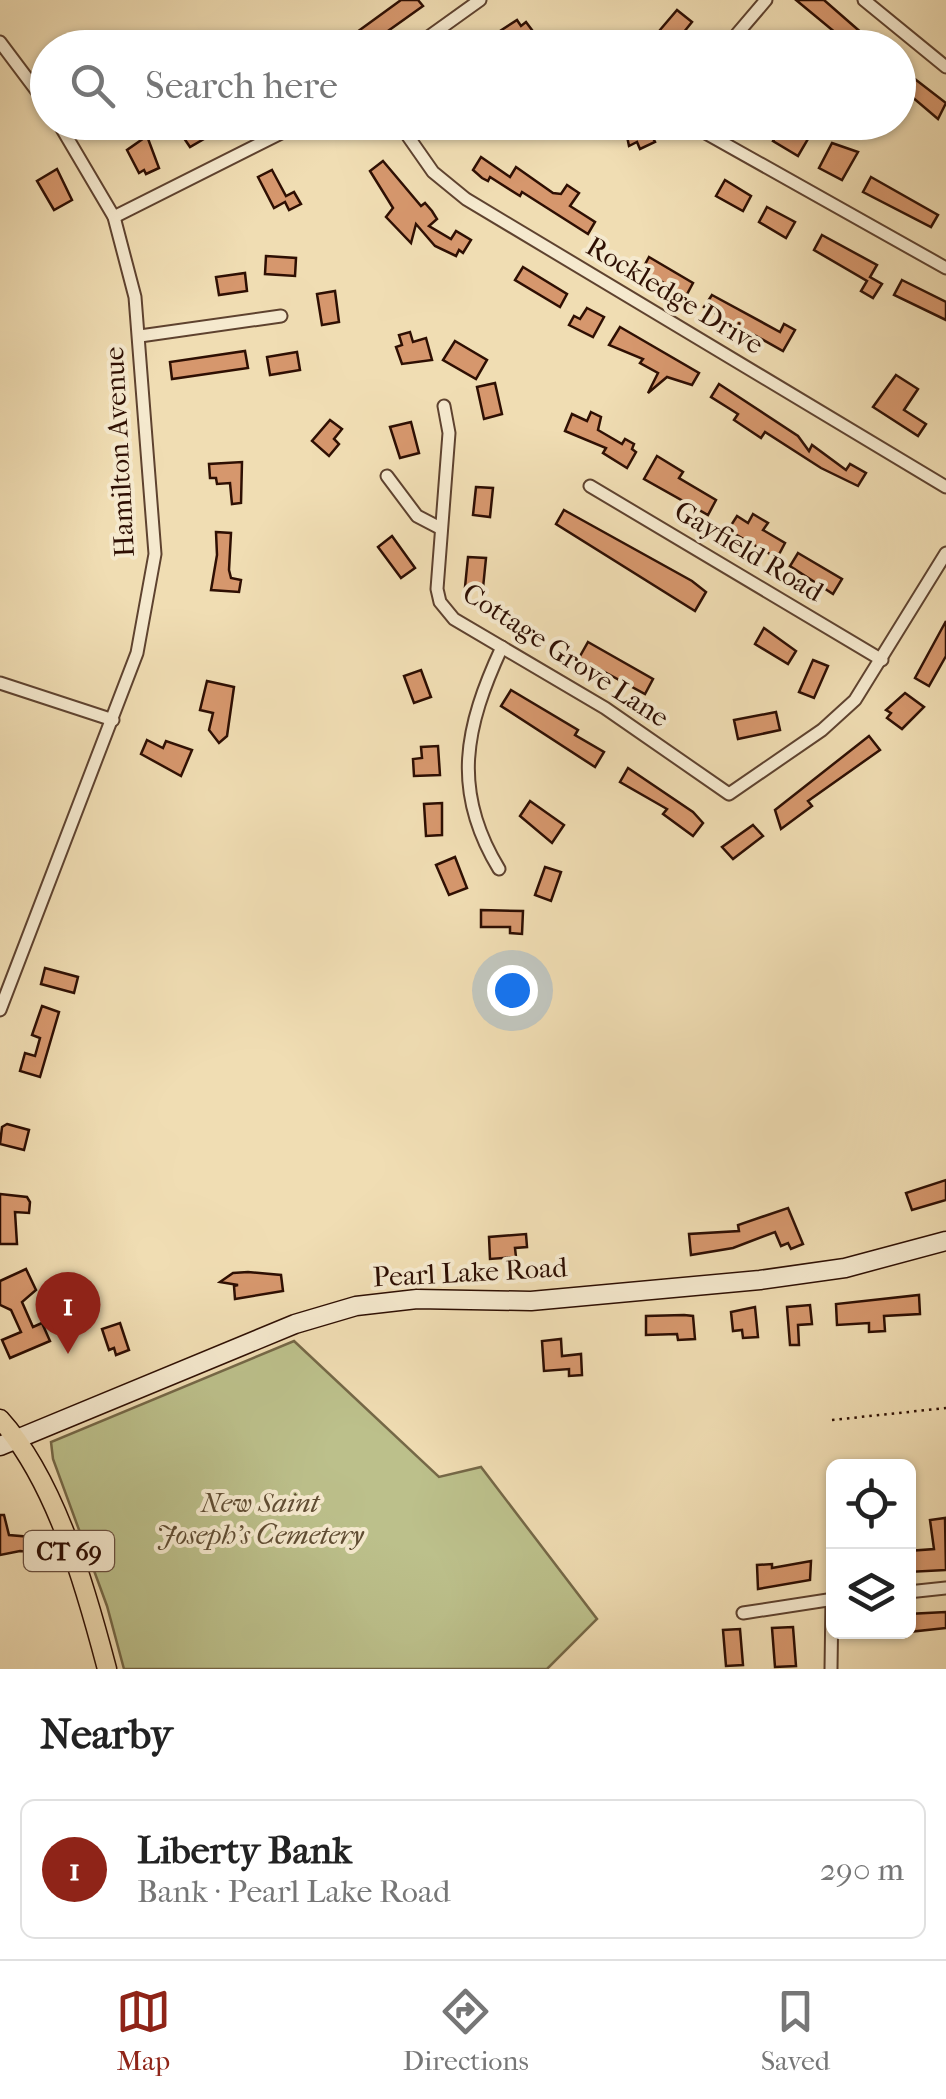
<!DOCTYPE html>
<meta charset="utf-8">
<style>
body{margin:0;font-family:"IM FELL French Canon",serif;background:#f6f6f6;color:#222}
.controls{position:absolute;right:30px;bottom:30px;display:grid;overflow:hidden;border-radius:15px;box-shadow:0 2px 8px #0004}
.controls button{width:90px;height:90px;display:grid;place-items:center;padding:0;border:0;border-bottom:2px solid #e0e0e0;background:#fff;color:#222;font:50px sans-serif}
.you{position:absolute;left:512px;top:990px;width:35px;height:35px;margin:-25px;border:8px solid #fff;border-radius:50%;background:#1a73e8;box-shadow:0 0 0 15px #1a73e833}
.badge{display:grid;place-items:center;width:65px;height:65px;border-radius:50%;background:#8f2418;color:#fff;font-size:32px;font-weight:700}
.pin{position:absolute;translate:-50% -82px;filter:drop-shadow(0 2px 5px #0008)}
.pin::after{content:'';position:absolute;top:52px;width:35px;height:30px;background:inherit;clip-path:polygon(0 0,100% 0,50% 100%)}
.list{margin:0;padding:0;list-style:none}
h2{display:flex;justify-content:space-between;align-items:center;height:130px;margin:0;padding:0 40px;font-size:42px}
h2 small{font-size:32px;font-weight:400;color:#767676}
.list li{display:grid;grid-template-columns:65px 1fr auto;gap:30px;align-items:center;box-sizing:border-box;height:140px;margin:0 20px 20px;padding:0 20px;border:2px solid #e0e0e0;border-radius:15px}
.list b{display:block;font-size:38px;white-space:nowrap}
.list p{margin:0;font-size:32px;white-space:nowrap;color:#767676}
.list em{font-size:32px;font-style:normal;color:#767676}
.icon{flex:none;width:55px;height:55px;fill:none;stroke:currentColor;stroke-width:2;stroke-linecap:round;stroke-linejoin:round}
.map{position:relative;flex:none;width:946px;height:1669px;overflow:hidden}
.search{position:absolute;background:#fff;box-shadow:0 2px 8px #0004;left:30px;right:30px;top:30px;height:110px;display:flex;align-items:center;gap:25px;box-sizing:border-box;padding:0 35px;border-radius:55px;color:#767676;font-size:38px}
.sheet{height:290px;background:#fff}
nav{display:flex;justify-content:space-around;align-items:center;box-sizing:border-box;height:140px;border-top:2px solid #e0e0e0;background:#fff;font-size:28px;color:#767676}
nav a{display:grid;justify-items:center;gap:5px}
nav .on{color:#8f2418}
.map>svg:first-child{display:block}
.green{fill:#bcc08b;stroke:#756847;stroke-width:2.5}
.building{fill:#d6976d;stroke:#2e0f03;stroke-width:2.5}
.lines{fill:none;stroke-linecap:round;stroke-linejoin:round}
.street-casing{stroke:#5e422f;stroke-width:15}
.secondary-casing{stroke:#2e0f03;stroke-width:21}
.primary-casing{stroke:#2e0f03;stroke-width:21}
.path{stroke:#2e0f03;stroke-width:2.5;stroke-dasharray:2.5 5;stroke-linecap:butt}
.street{stroke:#f5e9ce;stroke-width:11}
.secondary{stroke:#f5e9ce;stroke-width:18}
.primary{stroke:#f0ddb3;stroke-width:18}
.labels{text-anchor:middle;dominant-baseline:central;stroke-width:8;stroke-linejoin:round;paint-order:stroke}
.shield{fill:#f5e9ce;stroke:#6a5040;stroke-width:2.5}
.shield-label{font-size:25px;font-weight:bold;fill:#2e0f03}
.street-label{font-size:28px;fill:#2e0f03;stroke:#f5e9ce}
.park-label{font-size:28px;font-style:italic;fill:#604d33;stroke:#f5e9ce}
</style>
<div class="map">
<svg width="946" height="1669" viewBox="0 0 946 1669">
<rect width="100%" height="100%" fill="#f0ddb3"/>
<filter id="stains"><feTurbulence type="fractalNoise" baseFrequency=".002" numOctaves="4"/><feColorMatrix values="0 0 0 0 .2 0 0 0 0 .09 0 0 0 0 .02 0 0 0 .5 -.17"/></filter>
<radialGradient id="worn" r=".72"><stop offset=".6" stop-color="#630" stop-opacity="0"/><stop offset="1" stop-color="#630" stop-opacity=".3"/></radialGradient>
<polygon class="green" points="294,1341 439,1477 481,1467 597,1619 547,1669 124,1669 107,1606 53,1459 51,1442"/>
<g class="building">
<polygon points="401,0 418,0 423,6 364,48 335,48"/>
<polygon points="796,0 824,0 872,42 867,48 854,48"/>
<polygon points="677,10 692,22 675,43 671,40 666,47 654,37"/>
<polygon points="517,20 521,26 526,22 535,34 524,48 512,48 497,33"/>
<polygon points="898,66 946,103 938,119 898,85"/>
<polygon points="173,122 233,122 190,147"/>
<polygon points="624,122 645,122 655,142 640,149 637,142 629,146"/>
<polygon points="783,124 808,139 798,156 773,141"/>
<polygon points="147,136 159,168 146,174 144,170 139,173 127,150"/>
<polygon points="832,143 858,152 842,180 819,168"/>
<polygon points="481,157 510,177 516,167 553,193 561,194 567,185 579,193 570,206 595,222 588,234 522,192 520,196 490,177 488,181 482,178 473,170"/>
<polygon points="383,161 421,206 425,203 432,211 437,219 429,226 451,239 456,231 471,240 463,253 459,250 456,256 435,246 416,224 411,243 386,217 393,208 370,171"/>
<polygon points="57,169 72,200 54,210 37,181"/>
<polygon points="272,170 286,196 294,192 301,204 289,210 285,202 274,208 258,177"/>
<polygon points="871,177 938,215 931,227 863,192"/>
<polygon points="725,180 751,196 743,211 716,196"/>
<polygon points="767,207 795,222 786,238 759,222"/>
<polygon points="822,235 877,265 870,277 882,284 873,298 861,291 867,281 814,250"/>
<polygon points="266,256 296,258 295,276 265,274"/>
<polygon points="649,257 693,283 686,296 642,270"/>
<polygon points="523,267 567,294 560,307 515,280"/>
<polygon points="245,273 247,291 219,295 216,277"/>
<polygon points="902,280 946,302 946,320 894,295"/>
<polygon points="335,291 339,322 322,325 317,294"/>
<polygon points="712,295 780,332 784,324 795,330 783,351 704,307"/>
<polygon points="587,308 604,317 593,337 569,325 574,316 580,319"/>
<polygon points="620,327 699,373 692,385 667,377 648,393 658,373 640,363 643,359 609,345"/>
<polygon points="410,332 413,342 426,338 432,360 402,364 396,347 402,345 399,335"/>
<polygon points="455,341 487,360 476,379 443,360"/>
<polygon points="245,351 248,368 172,379 170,362"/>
<polygon points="297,352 300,370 270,375 267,357"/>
<polygon points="896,375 918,389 904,410 926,424 918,436 873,407"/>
<polygon points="495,383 502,414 484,419 477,387"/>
<polygon points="719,384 798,436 809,451 812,445 846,470 850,464 866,473 858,486 821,468 765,432 761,438 734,420 738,414 711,397"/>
<polygon points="591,412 601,417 598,430 622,444 625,439 634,444 632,449 636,452 627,468 603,453 606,448 565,431 572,414 587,421"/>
<polygon points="330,420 342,429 334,439 339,444 329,456 312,441"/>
<polygon points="411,422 419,453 400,458 390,427"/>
<polygon points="657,456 683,472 679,478 716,500 708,515 644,479"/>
<polygon points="242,462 241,503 232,504 230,483 217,484 216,478 210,478 209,464"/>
<polygon points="476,487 493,488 490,517 473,515"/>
<polygon points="564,510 692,581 706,592 695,611 556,524"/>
<polygon points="753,514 768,523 763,530 785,543 777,558 728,530 737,516 748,523"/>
<polygon points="216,532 231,533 229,570 231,578 241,580 239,592 211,590 217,555"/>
<polygon points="392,536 415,568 401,578 378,547"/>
<polygon points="798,553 842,579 833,594 790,566"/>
<polygon points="468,557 486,558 483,588 465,587"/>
<polygon points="946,621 946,656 929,686 915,678"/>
<polygon points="764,628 796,651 788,664 755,644"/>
<polygon points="588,642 653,679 645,694 579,658"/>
<polygon points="813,660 828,666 814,698 799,692"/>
<polygon points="421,670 431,697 414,703 404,676"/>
<polygon points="207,681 234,687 227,736 219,743 209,730 213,713 200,710"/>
<polygon points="511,690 578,730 575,735 604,752 595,767 501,706"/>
<polygon points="905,693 924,707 902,729 887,718 891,713 886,710"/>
<polygon points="776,712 780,730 738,739 734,720"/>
<polygon points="869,736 880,750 808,801 812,806 781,829 775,810"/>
<polygon points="147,740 163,748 166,741 192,750 181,776 141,754"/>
<polygon points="438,746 440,775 414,776 413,759 422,758 421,747"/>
<polygon points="628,768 693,812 703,823 693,836 663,814 667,809 620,782"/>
<polygon points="530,801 564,825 552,843 520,816"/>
<polygon points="442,803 442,835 426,836 424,804"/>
<polygon points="753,825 763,836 733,859 722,847"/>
<polygon points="455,857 467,888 449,895 436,865"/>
<polygon points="545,867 561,872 551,901 535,895"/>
<polygon points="481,910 523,911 522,934 510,933 510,927 481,927"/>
<polygon points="45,968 78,977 74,993 41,984"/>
<polygon points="42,1006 59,1012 40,1077 20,1071 25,1053 35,1056 40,1038 32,1035"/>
<polygon points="7,1124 29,1130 24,1150 0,1144 2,1127"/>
<polygon points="946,1180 946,1200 912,1210 906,1193"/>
<polygon points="0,1194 27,1197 30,1202 29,1213 15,1212 17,1244 0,1244"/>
<polygon points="788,1208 803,1244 791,1249 788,1243 781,1246 775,1232 733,1248 691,1255 689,1234 739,1231 738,1225"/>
<polygon points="526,1234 527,1247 515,1248 516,1257 490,1259 489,1237"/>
<polygon points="26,1269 36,1290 22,1302 33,1327 42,1323 50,1341 10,1358 2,1340 21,1332 11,1310 0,1305 0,1281"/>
<polygon points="248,1272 281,1275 283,1291 235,1299 234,1286 238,1285 220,1282 233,1273"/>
<polygon points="919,1295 920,1314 884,1316 885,1331 869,1332 869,1323 837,1325 836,1304"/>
<polygon points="810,1305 812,1324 798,1325 799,1345 790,1345 787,1307"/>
<polygon points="755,1307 758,1337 743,1338 742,1330 733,1331 731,1312"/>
<polygon points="684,1315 693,1316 695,1339 678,1340 677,1334 646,1335 646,1316"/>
<polygon points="120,1323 129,1350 116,1355 114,1348 109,1350 102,1329"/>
<polygon points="561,1339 562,1356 581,1354 582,1375 569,1376 569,1369 544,1371 542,1341"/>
<polygon points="0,1515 4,1515 9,1535 43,1538 50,1554 20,1551 0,1555"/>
<polygon points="945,1518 946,1570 908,1572 908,1551 934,1549 930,1520"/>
<polygon points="811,1561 810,1580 758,1589 757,1565 772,1564 772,1568"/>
<polygon points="946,1612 946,1628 908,1632 908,1614"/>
<polygon points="793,1627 796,1666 775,1667 772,1628"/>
<polygon points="740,1629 743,1665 726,1666 723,1630"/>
</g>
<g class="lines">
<g class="street-casing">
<g id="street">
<polyline points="864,0 946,67"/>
<polyline points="0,42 48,106"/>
<polyline points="413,48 480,0"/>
<polyline points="725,48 766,0"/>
<polyline points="398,122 433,172 466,199 946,487"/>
<polyline points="686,122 946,268"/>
<polyline points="114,217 303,122"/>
<polyline points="140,336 281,316"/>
<polyline points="444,406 449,433 437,589 440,602 454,619 605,708 729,794 822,730 855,700 946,553"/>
<polyline points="387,476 417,516 440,528"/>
<polyline points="590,486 882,660"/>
<polyline points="0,683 113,720"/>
<path d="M 499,869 C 451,790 465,727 502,647"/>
<polyline points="0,1010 137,653 155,554 135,297 114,217 58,122"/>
<polyline points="908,1592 946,1588"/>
<polyline points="743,1613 834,1599"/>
<polyline points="831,1669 832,1600"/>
</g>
</g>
<g class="secondary-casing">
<polyline id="secondary" points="0,1446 295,1324 356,1306 417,1299 531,1301 760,1280 845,1268 946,1241"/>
</g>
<g class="primary-casing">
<path id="primary" d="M 0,1419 C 56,1481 86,1589 107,1669"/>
</g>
<polyline class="path" points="832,1420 946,1408"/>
<use href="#street" class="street"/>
<use href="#secondary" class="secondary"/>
<use href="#primary" class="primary"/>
</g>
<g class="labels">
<rect class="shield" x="24" y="1531" width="90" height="40" rx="8"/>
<g class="shield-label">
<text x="69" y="1551">CT 69</text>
</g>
<g class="street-label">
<text transform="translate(675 295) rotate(31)">Rockledge Drive</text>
<text transform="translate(119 452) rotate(-93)">Hamilton Avenue</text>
<text transform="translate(749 551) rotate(31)">Gayfield Road</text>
<text transform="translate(566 655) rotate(33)">Cottage Grove Lane</text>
<text transform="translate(470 1272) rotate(-3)">Pearl Lake Road</text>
</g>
<g class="park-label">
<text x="260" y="1502">New Saint<tspan x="260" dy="32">Joseph's Cemetery</tspan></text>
</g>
</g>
<rect width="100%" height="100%" filter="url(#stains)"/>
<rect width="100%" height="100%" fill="url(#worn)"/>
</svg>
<div class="controls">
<button><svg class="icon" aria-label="locate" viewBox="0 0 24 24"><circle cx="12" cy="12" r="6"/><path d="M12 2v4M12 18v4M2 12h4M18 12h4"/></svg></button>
<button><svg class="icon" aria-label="layers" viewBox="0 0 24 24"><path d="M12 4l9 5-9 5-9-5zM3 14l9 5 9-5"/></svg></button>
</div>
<div class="you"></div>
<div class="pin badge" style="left:68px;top:1354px">1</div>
<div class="search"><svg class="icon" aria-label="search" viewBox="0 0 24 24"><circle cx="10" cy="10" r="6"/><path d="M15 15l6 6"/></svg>Search here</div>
</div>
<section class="sheet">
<h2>Nearby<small></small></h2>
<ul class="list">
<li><span class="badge">1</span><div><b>Liberty Bank</b><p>Bank · Pearl Lake Road</p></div><em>290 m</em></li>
</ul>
</section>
<nav>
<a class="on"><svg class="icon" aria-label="map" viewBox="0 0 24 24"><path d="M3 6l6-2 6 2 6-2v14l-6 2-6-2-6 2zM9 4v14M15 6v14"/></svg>Map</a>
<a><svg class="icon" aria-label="directions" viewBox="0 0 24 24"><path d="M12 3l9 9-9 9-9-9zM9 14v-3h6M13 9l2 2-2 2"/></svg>Directions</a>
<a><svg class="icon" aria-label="saved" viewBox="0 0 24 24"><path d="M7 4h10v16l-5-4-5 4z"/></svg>Saved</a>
</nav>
